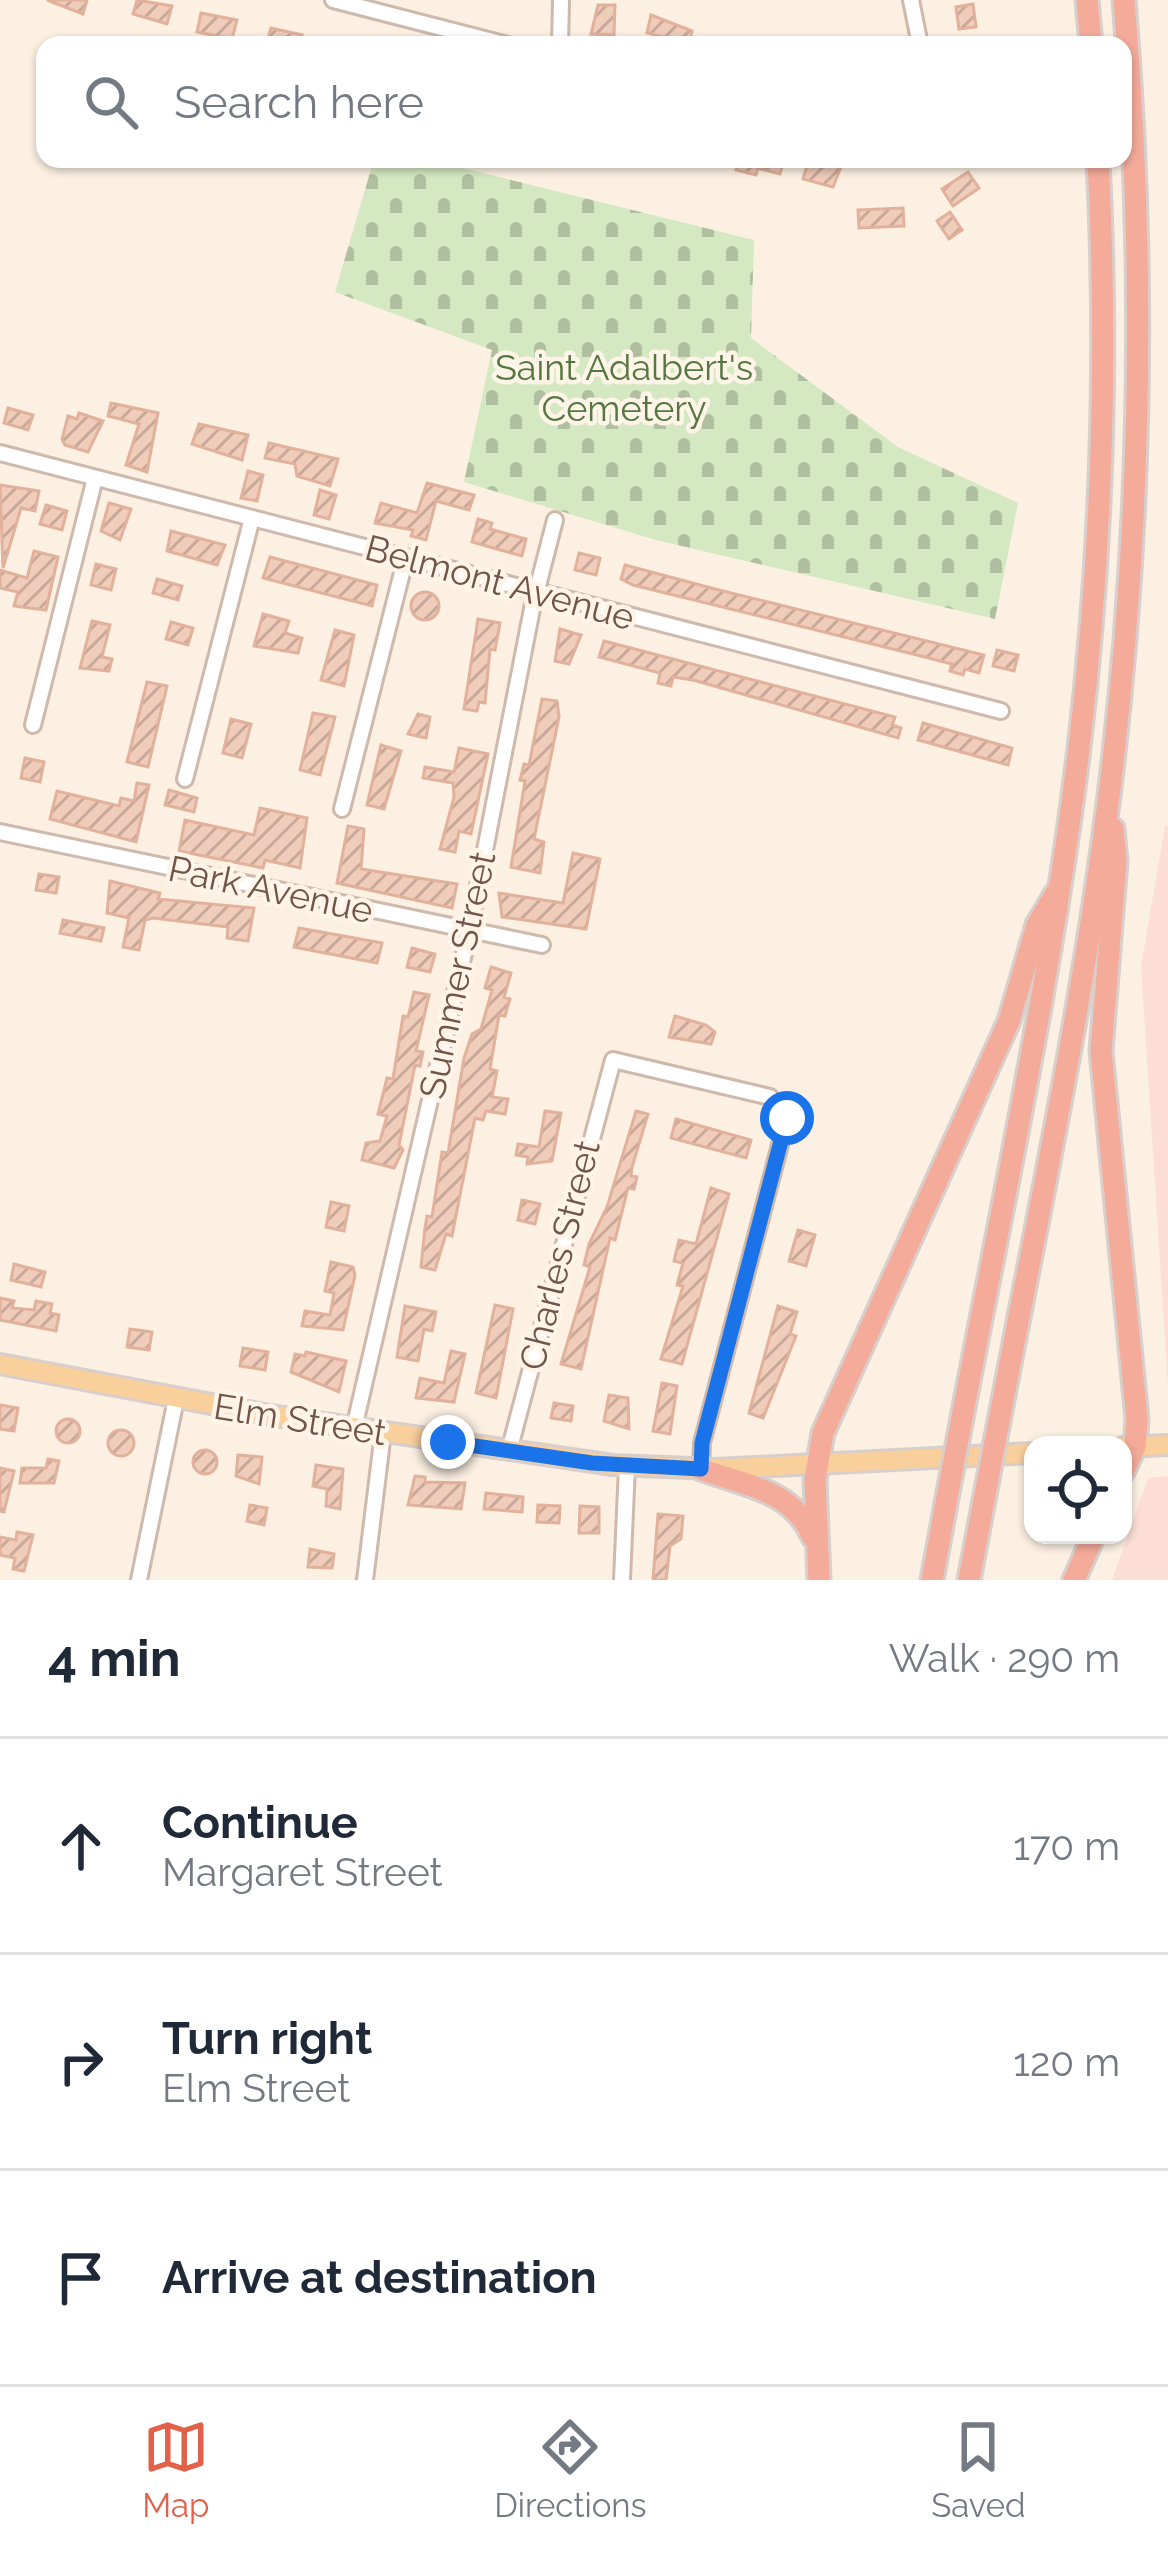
<!DOCTYPE html>
<meta charset="utf-8">
<style>
body{margin:0;font-family:Raleway,sans-serif;background:#f2f2f3;color:#1f2937}
.controls{position:absolute;right:36px;bottom:36px;display:grid;overflow:hidden;border-radius:24px;box-shadow:0 3px 9px #0004}
.controls button{width:108px;height:108px;display:grid;place-items:center;padding:0;border:0;border-bottom:3px solid #e0e1e3;background:#fff;color:#1f2937;font:60px sans-serif}
.stop{position:absolute;width:36px;height:36px;margin:-27px;border:9px solid #1a73e8;border-radius:50%;background:#fff}
.stop.end{background:#1a73e8;border-color:#fff;box-shadow:0 3px 12px #0008}
.list{margin:0;padding:0;list-style:none}
h2{display:flex;justify-content:space-between;align-items:center;height:156px;margin:0;padding:0 48px;font-size:51px}
h2 small{font-size:39px;font-weight:400;color:#747a83}
.list li{display:grid;grid-template-columns:78px 1fr auto;gap:36px;align-items:center;box-sizing:border-box;height:216px;padding:0 48px;border-top:3px solid #e0e1e3}
.list b{display:block;font-size:45px;white-space:nowrap}
.list p{margin:0;font-size:39px;white-space:nowrap;color:#747a83}
.list em{font-size:39px;font-style:normal;color:#747a83}
.icon{flex:none;width:66px;height:66px;fill:none;stroke:currentColor;stroke-width:2;stroke-linecap:round;stroke-linejoin:round}
.map{position:relative;flex:none;width:1168px;height:1580px;overflow:hidden}
.search{position:absolute;background:#fff;box-shadow:0 3px 9px #0004;left:36px;right:36px;top:36px;height:132px;display:flex;align-items:center;gap:30px;box-sizing:border-box;padding:0 42px;border-radius:24px;color:#747a83;font-size:45px}
.sheet{height:804px;background:#fff}
nav{display:flex;justify-content:space-around;align-items:center;box-sizing:border-box;height:168px;border-top:3px solid #e0e1e3;background:#fff;font-size:33px;color:#747a83}
nav a{display:grid;justify-items:center;gap:6px}
nav .on{color:#e36049}
.map>svg:first-child{display:block}
.commercial{fill:#fcded6}
.cemetery{fill:url(#cemetery-stones)}
.building{fill:url(#building-hatch);stroke:#e2b19b;stroke-width:3}
.lines{fill:none;stroke-linecap:round;stroke-linejoin:round}
.minor-casing{stroke:#ceb9ac;stroke-width:20}
.major-casing{stroke:#d8cfcc;stroke-width:24}
.highway-casing{stroke:#d8cfcc;stroke-width:27}
.minor{stroke:#fff;stroke-width:14}
.major{stroke:#f9cf9c;stroke-width:18}
.highway{stroke:#f5ab9a;stroke-width:21}
.highway-bridge-casing{stroke:#d8cfcc;stroke-width:27;stroke-linecap:butt}
.highway-bridge{stroke:#f5ab9a;stroke-width:21}
.route{stroke:#1a73e8;stroke-width:15}
.labels{text-anchor:middle;dominant-baseline:central;stroke-width:9;stroke-linejoin:round;paint-order:stroke}
.park-label{font-size:36px;fill:#557842;stroke:#fff4e8}
.street-label{font-size:36px;fill:#725549;stroke:#fff4e8}
</style>
<div class="map">
<svg width="1168" height="1580" viewBox="0 0 1168 1580">
<defs>
<pattern id="cemetery-stones" width="16" height="16" patternUnits="userSpaceOnUse" patternTransform="scale(3)"><rect width="16" height="16" fill="#d4e8c1"/><path d="M2 7V4a2 2 0 0 1 4 0v3zM10 15v-3a2 2 0 0 1 4 0v3z" fill="#b0bf9f"/></pattern>
<pattern id="building-hatch" width="6" height="6" patternUnits="userSpaceOnUse" patternTransform="scale(3)"><rect width="6" height="6" fill="#f0ccba"/><path d="M-1 1l2-2M0 6l6-6M5 7l2-2" fill="none" stroke="#c7a899"/></pattern>
</defs>
<rect width="100%" height="100%" fill="#fcf0e2"/>
<g class="commercial">
<polygon points="1165,826 1168,826 1168,1386 1141,967"/>
<polygon points="1168,1476 1168,1580 1112,1580 1148,1478"/>
</g>
<polygon class="cemetery" points="374,159 426,159 754,240 751,338 898,447 1018,503 995,619 656,540 464,482 492,350 335,292"/>
<g class="building">
<polygon points="47,0 87,0 83,14"/>
<polygon points="137,0 172,6 167,24 133,14"/>
<polygon points="973,4 976,27 959,29 956,7"/>
<polygon points="598,5 615,5 614,35 591,34"/>
<polygon points="201,13 237,20 232,39 197,32"/>
<polygon points="651,15 692,31 689,45 666,45 667,38 647,33"/>
<polygon points="271,28 302,35 300,45 266,45"/>
<polygon points="739,159 784,159 780,174 758,168 756,175 736,170"/>
<polygon points="809,159 844,159 833,187 803,179"/>
<polygon points="968,172 979,188 953,206 942,189"/>
<polygon points="903,208 904,226 859,228 858,210"/>
<polygon points="950,212 962,230 949,239 937,221"/>
<polygon points="111,403 158,413 147,472 126,465 139,424 108,416"/>
<polygon points="8,408 33,415 28,430 4,423"/>
<polygon points="79,413 103,421 88,452 65,445 62,439 68,416 77,419"/>
<polygon points="199,424 248,435 242,460 192,444"/>
<polygon points="269,443 338,459 330,486 297,476 295,464 265,458"/>
<polygon points="248,471 263,475 257,501 241,498"/>
<polygon points="427,483 474,495 469,510 436,501 426,540 411,536 413,530 375,523 381,503 417,513"/>
<polygon points="0,485 39,491 35,511 21,508 3,568"/>
<polygon points="320,490 336,495 329,519 314,515"/>
<polygon points="109,503 131,509 120,540 101,531"/>
<polygon points="46,505 67,511 62,530 40,524"/>
<polygon points="478,519 492,523 490,529 526,539 522,556 472,542"/>
<polygon points="171,531 225,545 217,565 167,551"/>
<polygon points="34,551 58,557 46,610 14,606 18,592 0,588 0,570 27,578"/>
<polygon points="579,553 600,558 596,575 575,570"/>
<polygon points="270,557 377,585 372,606 263,578"/>
<polygon points="96,564 116,569 111,590 91,585"/>
<polygon points="625,565 719,590 984,655 979,673 965,669 963,675 950,671 952,664 925,657 633,585 621,579"/>
<polygon points="157,579 182,586 178,600 153,593"/>
<circle cx="425" cy="606" r="14"/>
<polygon points="263,614 289,621 285,633 302,638 298,653 254,646"/>
<polygon points="478,619 500,623 495,650 490,649 485,703 479,702 477,711 464,709"/>
<polygon points="92,621 110,625 102,657 112,659 109,671 80,668"/>
<polygon points="171,622 193,628 188,645 166,639"/>
<polygon points="560,629 581,635 569,664 555,661"/>
<polygon points="335,630 354,635 344,686 321,680"/>
<polygon points="604,641 895,717 892,725 901,728 898,738 693,680 673,677 671,686 658,683 660,673 599,657"/>
<polygon points="997,650 1018,655 1014,671 993,666"/>
<polygon points="147,682 167,686 148,767 127,762"/>
<polygon points="542,699 557,701 559,717 534,839 544,842 540,873 511,867 525,781 520,780 524,764 529,765"/>
<polygon points="313,713 335,717 320,775 300,770"/>
<polygon points="418,714 430,717 426,738 408,734"/>
<polygon points="231,719 251,724 242,758 223,753"/>
<polygon points="923,723 1012,748 1008,765 918,740"/>
<polygon points="381,745 401,751 384,809 367,805"/>
<polygon points="459,748 488,754 471,834 459,831 455,852 440,849 454,797 453,783 423,778 425,767 454,772"/>
<polygon points="25,758 44,762 40,782 21,778"/>
<polygon points="137,783 149,785 136,842 50,819 57,791 119,806 121,798 134,801"/>
<polygon points="169,790 197,798 194,812 165,805"/>
<polygon points="260,808 307,818 300,868 265,860 263,868 179,851 185,820 254,835"/>
<polygon points="348,826 364,829 361,869 457,884 452,908 337,883"/>
<polygon points="573,853 600,859 586,929 502,917 499,893 563,903"/>
<polygon points="39,874 59,877 56,893 36,890"/>
<polygon points="110,881 160,893 158,899 254,908 248,941 227,938 228,927 153,918 145,920 139,950 123,947 129,918 107,913"/>
<polygon points="63,920 104,928 101,941 60,933"/>
<polygon points="299,928 382,943 377,963 294,947"/>
<polygon points="412,948 435,954 430,972 407,967"/>
<polygon points="491,967 511,973 504,997 510,999 505,1016 499,1015 490,1069 497,1071 492,1097 508,1099 505,1114 486,1111 483,1120 475,1118 452,1236 446,1234 435,1270 421,1267 425,1228 427,1216 432,1217 442,1152 448,1153 464,1058 472,1034 481,1029 492,990 485,988"/>
<polygon points="414,992 429,995 416,1051 423,1052 420,1066 415,1065 399,1145 403,1150 394,1168 362,1160 366,1143 380,1141 387,1116 378,1114 387,1078 393,1079 403,1016 408,1017"/>
<polygon points="675,1016 706,1025 715,1032 711,1044 669,1037"/>
<polygon points="545,1111 561,1113 552,1161 527,1164 528,1157 516,1155 518,1144 539,1147"/>
<polygon points="636,1111 648,1114 632,1167 631,1176 637,1177 634,1189 628,1188 615,1240 610,1238 581,1369 561,1364 590,1267 584,1265 589,1244 607,1207"/>
<polygon points="676,1119 751,1140 746,1158 671,1138"/>
<polygon points="711,1188 729,1194 682,1364 661,1359 683,1286 677,1285 683,1263 674,1261 679,1240 696,1244"/>
<polygon points="522,1200 540,1204 535,1224 518,1220"/>
<polygon points="331,1202 349,1206 344,1231 326,1227"/>
<polygon points="798,1230 815,1235 806,1266 789,1261"/>
<polygon points="331,1262 353,1267 355,1275 343,1330 302,1326 305,1311 330,1315 334,1293 325,1291"/>
<polygon points="14,1264 45,1272 41,1287 11,1280"/>
<polygon points="0,1298 14,1301 12,1308 34,1310 36,1301 52,1304 50,1313 59,1315 56,1331 0,1320"/>
<polygon points="495,1305 513,1309 496,1398 476,1393"/>
<polygon points="405,1306 436,1312 432,1331 424,1329 418,1361 397,1357"/>
<polygon points="778,1306 797,1312 790,1334 796,1336 763,1418 749,1413"/>
<polygon points="130,1329 152,1332 149,1350 127,1347"/>
<polygon points="243,1348 268,1352 265,1370 240,1366"/>
<polygon points="451,1351 465,1354 454,1402 416,1398 420,1378 444,1383"/>
<polygon points="306,1352 346,1361 339,1392 291,1372 295,1354 305,1356"/>
<polygon points="662,1383 677,1386 670,1434 653,1431"/>
<polygon points="609,1395 628,1398 629,1429 604,1421"/>
<polygon points="554,1403 573,1406 571,1421 551,1418"/>
<polygon points="0,1405 18,1408 14,1431 0,1429"/>
<circle cx="68" cy="1431" r="12"/>
<circle cx="121" cy="1443" r="13"/>
<circle cx="205" cy="1462" r="12"/>
<polygon points="238,1455 262,1457 259,1484 236,1476"/>
<polygon points="48,1459 59,1461 54,1483 20,1483 22,1468 46,1468"/>
<polygon points="316,1465 343,1469 340,1509 326,1506 327,1489 313,1486"/>
<polygon points="0,1468 14,1471 4,1512 0,1511"/>
<polygon points="415,1476 425,1477 425,1482 465,1483 461,1509 408,1505"/>
<polygon points="486,1493 523,1497 522,1512 484,1509"/>
<polygon points="250,1505 267,1508 264,1525 247,1521"/>
<polygon points="538,1505 560,1506 559,1523 537,1522"/>
<polygon points="580,1506 599,1507 599,1533 579,1533"/>
<polygon points="658,1514 683,1516 681,1539 670,1546 666,1580 653,1580"/>
<polygon points="17,1532 33,1535 24,1571 13,1569 15,1558 0,1555 0,1537 16,1540"/>
<polygon points="310,1549 334,1554 332,1568 308,1567"/>
</g>
<g class="lines">
<g class="minor-casing">
<g id="minor">
<polyline points="333,0 508,45"/>
<polyline points="911,0 920,45"/>
<polyline points="560,45 561,0"/>
<polyline points="0,453 1001,711"/>
<polyline points="33,725 95,478"/>
<polyline points="185,779 252,518"/>
<polyline points="342,809 406,557"/>
<polyline points="0,832 542,945"/>
<polyline points="354,1428 469,932 532,609 555,520"/>
<polyline points="509,1451 613,1060 770,1097 787,1118 702,1443 701,1469"/>
<polyline points="139,1580 176,1399"/>
<polyline points="365,1580 383,1433"/>
<polyline points="622,1580 627,1466"/>
</g>
</g>
<g class="major-casing">
<g id="major">
<polyline points="0,1364 269,1415 613,1465 717,1469 1033,1453"/>
<polyline points="1123,1447 1168,1445"/>
</g>
</g>
<g class="highway-casing">
<g id="highway">
<polyline points="1087,0 1091,45"/>
<polyline points="1113,829 1116,861 1101,1051 1137,1419 1135,1447 1123,1472"/>
<path d="M 1000,1416 C 1041,1199 1088,982 1113,762 C 1142,509 1145,254 1124,0"/>
<path d="M 962,1418 C 1004,1196 1052,973 1079,748 C 1102,553 1108,355 1098,159"/>
<path d="M 701,1469 C 745,1486 792,1489 813,1537"/>
<polyline points="819,1580 815,1480 823,1433 1009,1021 1037,925 1056,893"/>
<polyline points="932,1580 947,1498"/>
<polyline points="969,1580 985,1495"/>
<polyline points="1074,1580 1094,1535"/>
</g>
</g>
<use href="#minor" class="minor"/>
<use href="#major" class="major"/>
<use href="#highway" class="highway"/>
<g class="highway-bridge-casing">
<g id="highway-bridge">
<polyline points="985,1495 1000,1416"/>
<polyline points="947,1498 962,1418"/>
</g>
</g>
<use href="#highway-bridge" class="highway-bridge"/>
</g>
<g class="lines">
<polyline class="route" points="448,1442 592,1463 701,1469 702,1443 787,1118"/>
</g>
<g class="labels">
<g class="park-label">
<text x="624" y="367">Saint Adalbert's<tspan x="624" dy="41">Cemetery</tspan></text>
</g>
<g class="street-label">
<text transform="translate(500 582) rotate(15)">Belmont Avenue</text>
<text transform="translate(271 889) rotate(12)">Park Avenue</text>
<text transform="translate(457 975) rotate(-78)">Summer Street</text>
<text transform="translate(559 1255) rotate(-76)">Charles Street</text>
<text transform="translate(300 1419) rotate(9)">Elm Street</text>
</g>
</g>
</svg>
<div class="controls">
<button><svg class="icon" aria-label="locate" viewBox="0 0 24 24"><circle cx="12" cy="12" r="6"/><path d="M12 2v4M12 18v4M2 12h4M18 12h4"/></svg></button>
</div>
<div class="stop" style="left:787px;top:1118px"></div>
<div class="stop end" style="left:448px;top:1442px"></div>
<div class="search"><svg class="icon" aria-label="search" viewBox="0 0 24 24"><circle cx="10" cy="10" r="6"/><path d="M15 15l6 6"/></svg>Search here</div>
</div>
<section class="sheet">
<h2>4 min<small>Walk · 290 m</small></h2>
<ul class="list">
<li><svg class="icon" aria-label="ahead" viewBox="0 0 24 24"><path d="M12 20V5M6 11l6-6 6 6"/></svg><div><b>Continue</b><p>Margaret Street</p></div><em>170 m</em></li>
<li><svg class="icon" aria-label="right" viewBox="0 0 24 24"><path d="M7 20v-9h11M14 6l5 5-5 5"/></svg><div><b>Turn right</b><p>Elm Street</p></div><em>120 m</em></li>
<li><svg class="icon" aria-label="arrive" viewBox="0 0 24 24"><path d="M6 21V4h12l-3 4 3 4H6"/></svg><div><b>Arrive at destination</b></div></li>
</ul>
</section>
<nav>
<a class="on"><svg class="icon" aria-label="map" viewBox="0 0 24 24"><path d="M3 6l6-2 6 2 6-2v14l-6 2-6-2-6 2zM9 4v14M15 6v14"/></svg>Map</a>
<a><svg class="icon" aria-label="directions" viewBox="0 0 24 24"><path d="M12 3l9 9-9 9-9-9zM9 14v-3h6M13 9l2 2-2 2"/></svg>Directions</a>
<a><svg class="icon" aria-label="saved" viewBox="0 0 24 24"><path d="M7 4h10v16l-5-4-5 4z"/></svg>Saved</a>
</nav>
